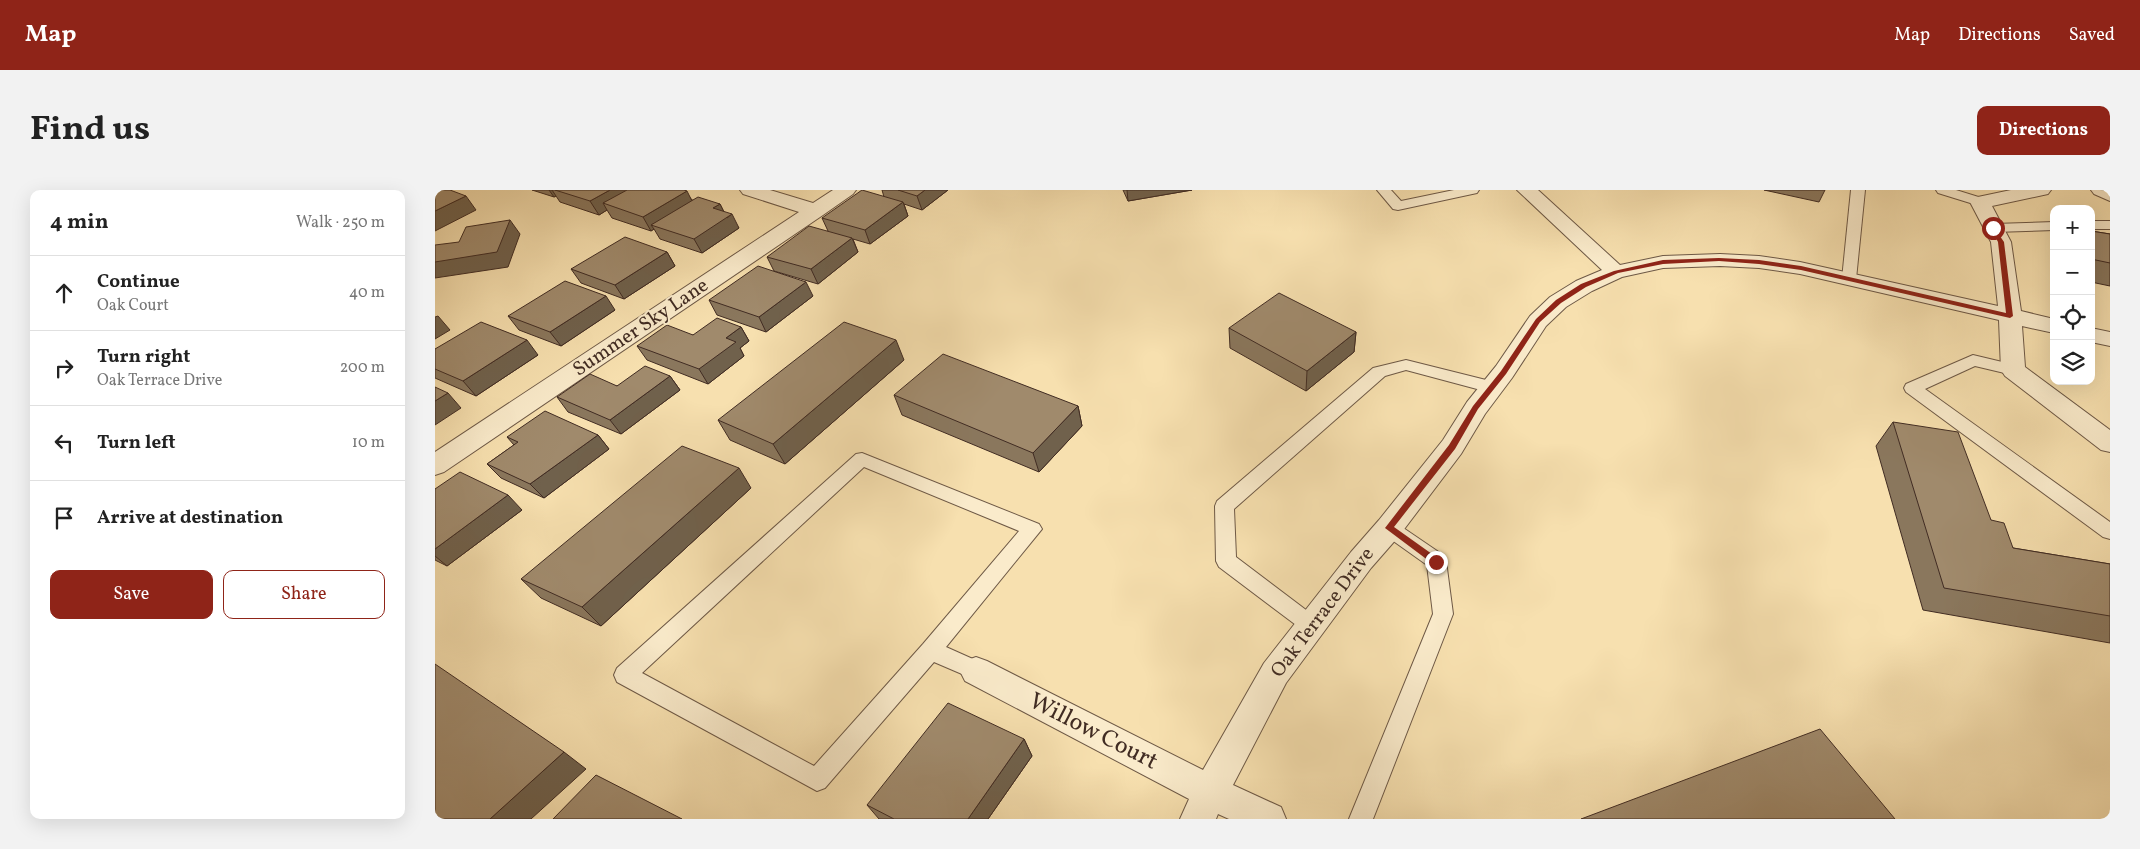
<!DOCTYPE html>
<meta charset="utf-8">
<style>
body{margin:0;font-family:Vollkorn,serif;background:#f2f2f2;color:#222}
.controls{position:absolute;right:15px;top:15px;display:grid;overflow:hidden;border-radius:10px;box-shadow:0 5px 20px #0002}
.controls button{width:45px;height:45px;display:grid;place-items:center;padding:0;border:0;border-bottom:1px solid #e0e0e0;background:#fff;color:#222;font:25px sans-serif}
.stop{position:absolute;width:15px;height:15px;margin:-11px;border:4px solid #8f2418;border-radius:50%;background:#fff}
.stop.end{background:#8f2418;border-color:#fff;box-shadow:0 1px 5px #0008}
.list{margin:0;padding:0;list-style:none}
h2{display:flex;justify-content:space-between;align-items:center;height:65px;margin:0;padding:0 20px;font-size:21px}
h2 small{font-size:16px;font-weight:400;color:#767676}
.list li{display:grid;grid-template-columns:32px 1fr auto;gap:15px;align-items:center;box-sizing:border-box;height:75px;padding:0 20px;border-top:1px solid #e0e0e0}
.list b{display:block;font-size:19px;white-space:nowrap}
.list p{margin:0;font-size:16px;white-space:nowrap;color:#767676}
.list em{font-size:16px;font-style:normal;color:#767676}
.actions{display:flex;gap:10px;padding:15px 20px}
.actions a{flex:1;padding:11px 0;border:1px solid #8f2418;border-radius:10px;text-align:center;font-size:18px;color:#8f2418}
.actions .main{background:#8f2418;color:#fff}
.icon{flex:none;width:28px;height:28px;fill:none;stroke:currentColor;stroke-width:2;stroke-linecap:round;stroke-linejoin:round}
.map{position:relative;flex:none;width:1675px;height:629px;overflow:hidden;border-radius:10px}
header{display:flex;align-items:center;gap:30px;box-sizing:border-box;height:70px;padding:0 25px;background:#8f2418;color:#fff}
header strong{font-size:24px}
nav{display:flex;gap:28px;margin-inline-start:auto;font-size:18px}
.intro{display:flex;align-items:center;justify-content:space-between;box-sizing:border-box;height:120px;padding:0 30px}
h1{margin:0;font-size:35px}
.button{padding:12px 22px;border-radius:10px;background:#8f2418;color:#fff;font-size:18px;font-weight:700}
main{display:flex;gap:30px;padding:0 30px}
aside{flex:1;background:#fff;border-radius:10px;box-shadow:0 5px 20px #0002}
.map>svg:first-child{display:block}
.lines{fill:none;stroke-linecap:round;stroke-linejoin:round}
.service-casing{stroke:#6e5946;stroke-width:2}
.minor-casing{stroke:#6e5946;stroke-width:2}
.service{fill:#faebcb;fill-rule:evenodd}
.minor{fill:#faebcb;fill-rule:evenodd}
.wall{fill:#8a775d;stroke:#412c23}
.shaded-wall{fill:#70614c;stroke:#412c23}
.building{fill:#a08a6c;stroke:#412c23}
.route{fill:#8f2418}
.labels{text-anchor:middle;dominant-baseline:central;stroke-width:4;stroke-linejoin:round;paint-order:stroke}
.street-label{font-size:20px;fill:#412c23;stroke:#faebcb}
.near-street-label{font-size:24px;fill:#412c23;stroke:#faebcb}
</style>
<header>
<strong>Map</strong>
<nav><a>Map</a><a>Directions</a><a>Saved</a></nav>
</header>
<div class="intro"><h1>Find us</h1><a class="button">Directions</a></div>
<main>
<aside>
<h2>4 min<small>Walk · 250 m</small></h2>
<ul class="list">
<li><svg class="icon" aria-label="ahead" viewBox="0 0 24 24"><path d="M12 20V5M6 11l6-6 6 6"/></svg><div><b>Continue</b><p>Oak Court</p></div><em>40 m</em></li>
<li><svg class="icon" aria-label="right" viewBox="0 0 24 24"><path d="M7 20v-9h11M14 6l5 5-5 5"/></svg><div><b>Turn right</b><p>Oak Terrace Drive</p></div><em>200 m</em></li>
<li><svg class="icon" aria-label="left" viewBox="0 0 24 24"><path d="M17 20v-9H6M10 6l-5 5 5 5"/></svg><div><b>Turn left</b></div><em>10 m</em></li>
<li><svg class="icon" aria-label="arrive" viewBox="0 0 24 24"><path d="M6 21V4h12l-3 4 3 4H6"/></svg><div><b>Arrive at destination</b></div></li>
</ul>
<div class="actions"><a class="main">Save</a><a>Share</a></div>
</aside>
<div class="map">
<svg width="1675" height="629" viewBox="0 0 1675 629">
<rect width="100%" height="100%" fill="#f7e0af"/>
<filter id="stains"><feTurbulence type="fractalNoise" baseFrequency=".004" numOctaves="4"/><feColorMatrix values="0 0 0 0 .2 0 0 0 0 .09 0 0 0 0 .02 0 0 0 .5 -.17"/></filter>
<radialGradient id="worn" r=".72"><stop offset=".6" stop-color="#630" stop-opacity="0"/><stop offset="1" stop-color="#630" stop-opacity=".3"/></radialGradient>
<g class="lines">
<g class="service-casing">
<g id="service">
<polygon points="942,0 956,0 966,11 1019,0 1044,0 1042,3 963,20 958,19"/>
<polygon points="1416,0 1430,0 1421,89 1419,92 1409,92 1407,89"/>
<polygon points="1501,0 1521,0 1550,9 1552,12 1545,16 1503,3"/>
<rect x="1656" y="31" width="19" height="8"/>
<polygon points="1619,32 1619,40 1559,42 1552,38 1559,34"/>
<polygon points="1538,165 1584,176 1586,180 1584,184 1578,185 1540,176 1490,199 1675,332 1675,349 1668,347 1471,202 1469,198 1471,194"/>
<polygon points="971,170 1063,193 1065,197 1063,201 1057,203 971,180 950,186 799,319 801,367 883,429 886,435 883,441 876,444 869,441 784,377 781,371 780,316 782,311 938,178"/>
<path d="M 427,263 L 604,334 L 607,339 L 511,457 L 549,474 L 552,481 L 549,488 L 541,490 L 499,472 L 390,598 L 382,601 L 182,492 L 179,485 L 182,478 L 421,264 ZM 429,277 L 584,341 L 488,454 L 379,576 L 207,483 Z"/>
<polygon points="954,331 961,333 1008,365 1011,371 1018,424 938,629 914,629 998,424 992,375 947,343 944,338 947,333"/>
</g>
</g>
<g class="minor-casing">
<g id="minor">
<polygon points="305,0 335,0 378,13 398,0 421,0 418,4 388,25 9,282 0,285 0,262 364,22 308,4"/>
<polygon points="1082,0 1103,0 1185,75 1228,66 1285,64 1324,66 1365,72 1563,116 1556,52 1535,12 1538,8 1576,0 1616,0 1613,4 1557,16 1576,52 1586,121 1619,129 1619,143 1587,136 1590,177 1675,240 1675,262 1666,260 1570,186 1566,180 1564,130 1365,84 1324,78 1285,76 1228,78 1187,87 1157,101 1131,117 1111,136 1077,188 1050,224 1026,264 964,346 936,378 851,493 798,595 846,617 851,629 794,629 783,624 781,629 745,629 754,609 530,491 525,481 530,471 541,467 552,471 768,580 829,473 916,362 944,330 1008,250 1032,212 1061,176 1095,126 1115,107 1141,91 1167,80"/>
<polygon points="1656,0 1675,0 1675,11 1659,4"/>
<polygon points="1656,138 1675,142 1675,156 1656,152"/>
</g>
</g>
<use href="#service" class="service"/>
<use href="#minor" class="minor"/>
</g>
<g class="wall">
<polygon points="97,0 249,0 257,10 285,14 289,22 304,38 267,63 225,49 219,39 216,41 177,28 172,20 164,25 125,12 121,6 119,7"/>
<polygon points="447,0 513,0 487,20 469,14 473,26 435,54 418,49 423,62 383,94 339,81 332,67 393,41 387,28 449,7"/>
<polygon points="688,0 757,0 693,11"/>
<polygon points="1329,0 1390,0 1384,12"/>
<polygon points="1656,41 1675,44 1675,96 1656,92"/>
<polygon points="232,62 240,76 189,109 146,93 136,79"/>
<polygon points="378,106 331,142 282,125 274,110"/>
<polygon points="180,120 126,156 84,140 73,126"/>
<polygon points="306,137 314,151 305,158 309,166 273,194 212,170 202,156 258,145"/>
<polygon points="794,138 921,142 919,162 871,201 795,158"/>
<polygon points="0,159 103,165 41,206 0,188"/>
<polygon points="469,170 350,274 295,250 283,230"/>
<polygon points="235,186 245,200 186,244 133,222 122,207"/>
<polygon points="459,205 643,216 647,236 604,282 467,225"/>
<polygon points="1458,232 1556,330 1578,358 1675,374 1675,453 1488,420 1441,256"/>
<polygon points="163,245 174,259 109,308 66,288 52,274 79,255 72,247"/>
<polygon points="316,298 166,436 106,408 86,389"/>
<polygon points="0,299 87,320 12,376 0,370"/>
<polygon points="589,549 597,566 553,629 444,629 432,615"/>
</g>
<g class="shaded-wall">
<polygon points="114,0 117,0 121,6 119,7"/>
<polygon points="175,0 201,0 168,13 172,20 164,25 155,11"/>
<polygon points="490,0 513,0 487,20 482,6"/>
<polygon points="692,0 757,0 693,11"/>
<polygon points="252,1 259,15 216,35 219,39 216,41 208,27"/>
<polygon points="31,6 41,20 0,41 0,21"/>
<polygon points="468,12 473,26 435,54 430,40"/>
<polygon points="285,14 292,28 297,24 304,38 267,63 259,49 278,18"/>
<polygon points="75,30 85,44 73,77 0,88 0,72"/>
<polygon points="417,48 423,62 383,94 376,79"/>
<polygon points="232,62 240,76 189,109 180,95"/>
<polygon points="371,92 378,106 331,142 324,127"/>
<polygon points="171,106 180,120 126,156 115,142"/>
<polygon points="3,126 15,140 0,149 0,127"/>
<polygon points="306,137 314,151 305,158 309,166 273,194 264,179 291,148"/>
<polygon points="921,142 919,162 871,201 872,181"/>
<polygon points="92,150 103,165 41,206 28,191"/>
<polygon points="461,150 469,170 350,274 338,254"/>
<polygon points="235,186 245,200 186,244 175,230"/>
<polygon points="13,203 26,218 0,235 0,211"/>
<polygon points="643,216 647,236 604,282 598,263"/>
<polygon points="163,245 174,259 109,308 95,294"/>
<polygon points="304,278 316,298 166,436 147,417"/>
<polygon points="73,305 87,320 12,376 0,366 0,359"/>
<polygon points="589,549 597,566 553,629 533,629"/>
<polygon points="129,562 151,579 96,629 55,629"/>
</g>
<g class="building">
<polygon points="0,0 15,0 31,6 0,21"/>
<polygon points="120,0 175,0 155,11"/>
<polygon points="192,0 249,0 252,1 208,27 168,13"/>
<polygon points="427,0 468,12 430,40 387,28"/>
<polygon points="463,0 490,0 482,6"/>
<polygon points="263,7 285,14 278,18 297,24 259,49 216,35"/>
<polygon points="75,30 62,62 0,72 0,55 24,52 31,37"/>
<polygon points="374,36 417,48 376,79 332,67"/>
<polygon points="1656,41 1675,44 1675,73 1656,69"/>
<polygon points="190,47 232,62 180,95 136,79"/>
<polygon points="323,76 371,92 324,127 274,110"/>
<polygon points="130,91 171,106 115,142 73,126"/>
<polygon points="844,103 921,142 872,181 794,138"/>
<polygon points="282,128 306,137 291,148 301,152 264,179 202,156 232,135 258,145"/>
<polygon points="46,132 92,150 28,191 0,179 0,159"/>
<polygon points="409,132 461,150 338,254 283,230"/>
<polygon points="508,164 643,216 598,263 459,205"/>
<polygon points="210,176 235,186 175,230 122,207 155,184 182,196"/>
<polygon points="0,197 13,203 0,211"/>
<polygon points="110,221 163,245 95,294 52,274 83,252 72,247"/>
<polygon points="1458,232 1523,242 1556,330 1569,333 1578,358 1675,374 1675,426 1509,398"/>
<polygon points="247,256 304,278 147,417 86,389"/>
<polygon points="25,282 73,305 0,359 0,299"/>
<polygon points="0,474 129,562 55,629 6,629 0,624"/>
<polygon points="513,513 589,549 533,629 459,629 432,615"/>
<polygon points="1385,539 1460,629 1146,629"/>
<polygon points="161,585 247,629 118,629"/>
</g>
<polygon class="route" points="1558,36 1569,52 1578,126 1575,128 1366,80 1324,74 1284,71 1228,74 1183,83 1151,97 1126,113 1105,132 1071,184 1043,219 1020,259 959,337 1004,369 1004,374 998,374 950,338 1014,255 1038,216 1066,181 1101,129 1121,110 1146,94 1179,81 1228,70 1284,68 1324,70 1366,76 1571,123 1563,52 1556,38"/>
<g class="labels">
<g class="street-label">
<text transform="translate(206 138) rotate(-34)">Summer Sky Lane</text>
<text transform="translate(888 423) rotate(-53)">Oak Terrace Drive</text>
</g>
<g class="near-street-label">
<text transform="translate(658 542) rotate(27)">Willow Court</text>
</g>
</g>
<rect width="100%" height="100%" filter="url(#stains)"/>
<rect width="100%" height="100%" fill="url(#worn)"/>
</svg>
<div class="controls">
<button>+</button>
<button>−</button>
<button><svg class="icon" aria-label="locate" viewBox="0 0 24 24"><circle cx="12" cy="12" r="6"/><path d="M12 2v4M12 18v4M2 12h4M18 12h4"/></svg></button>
<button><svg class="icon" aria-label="layers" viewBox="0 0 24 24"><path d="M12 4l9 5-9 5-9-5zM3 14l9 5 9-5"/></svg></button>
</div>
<div class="stop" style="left:1558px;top:38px"></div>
<div class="stop end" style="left:1001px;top:372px"></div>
</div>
</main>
